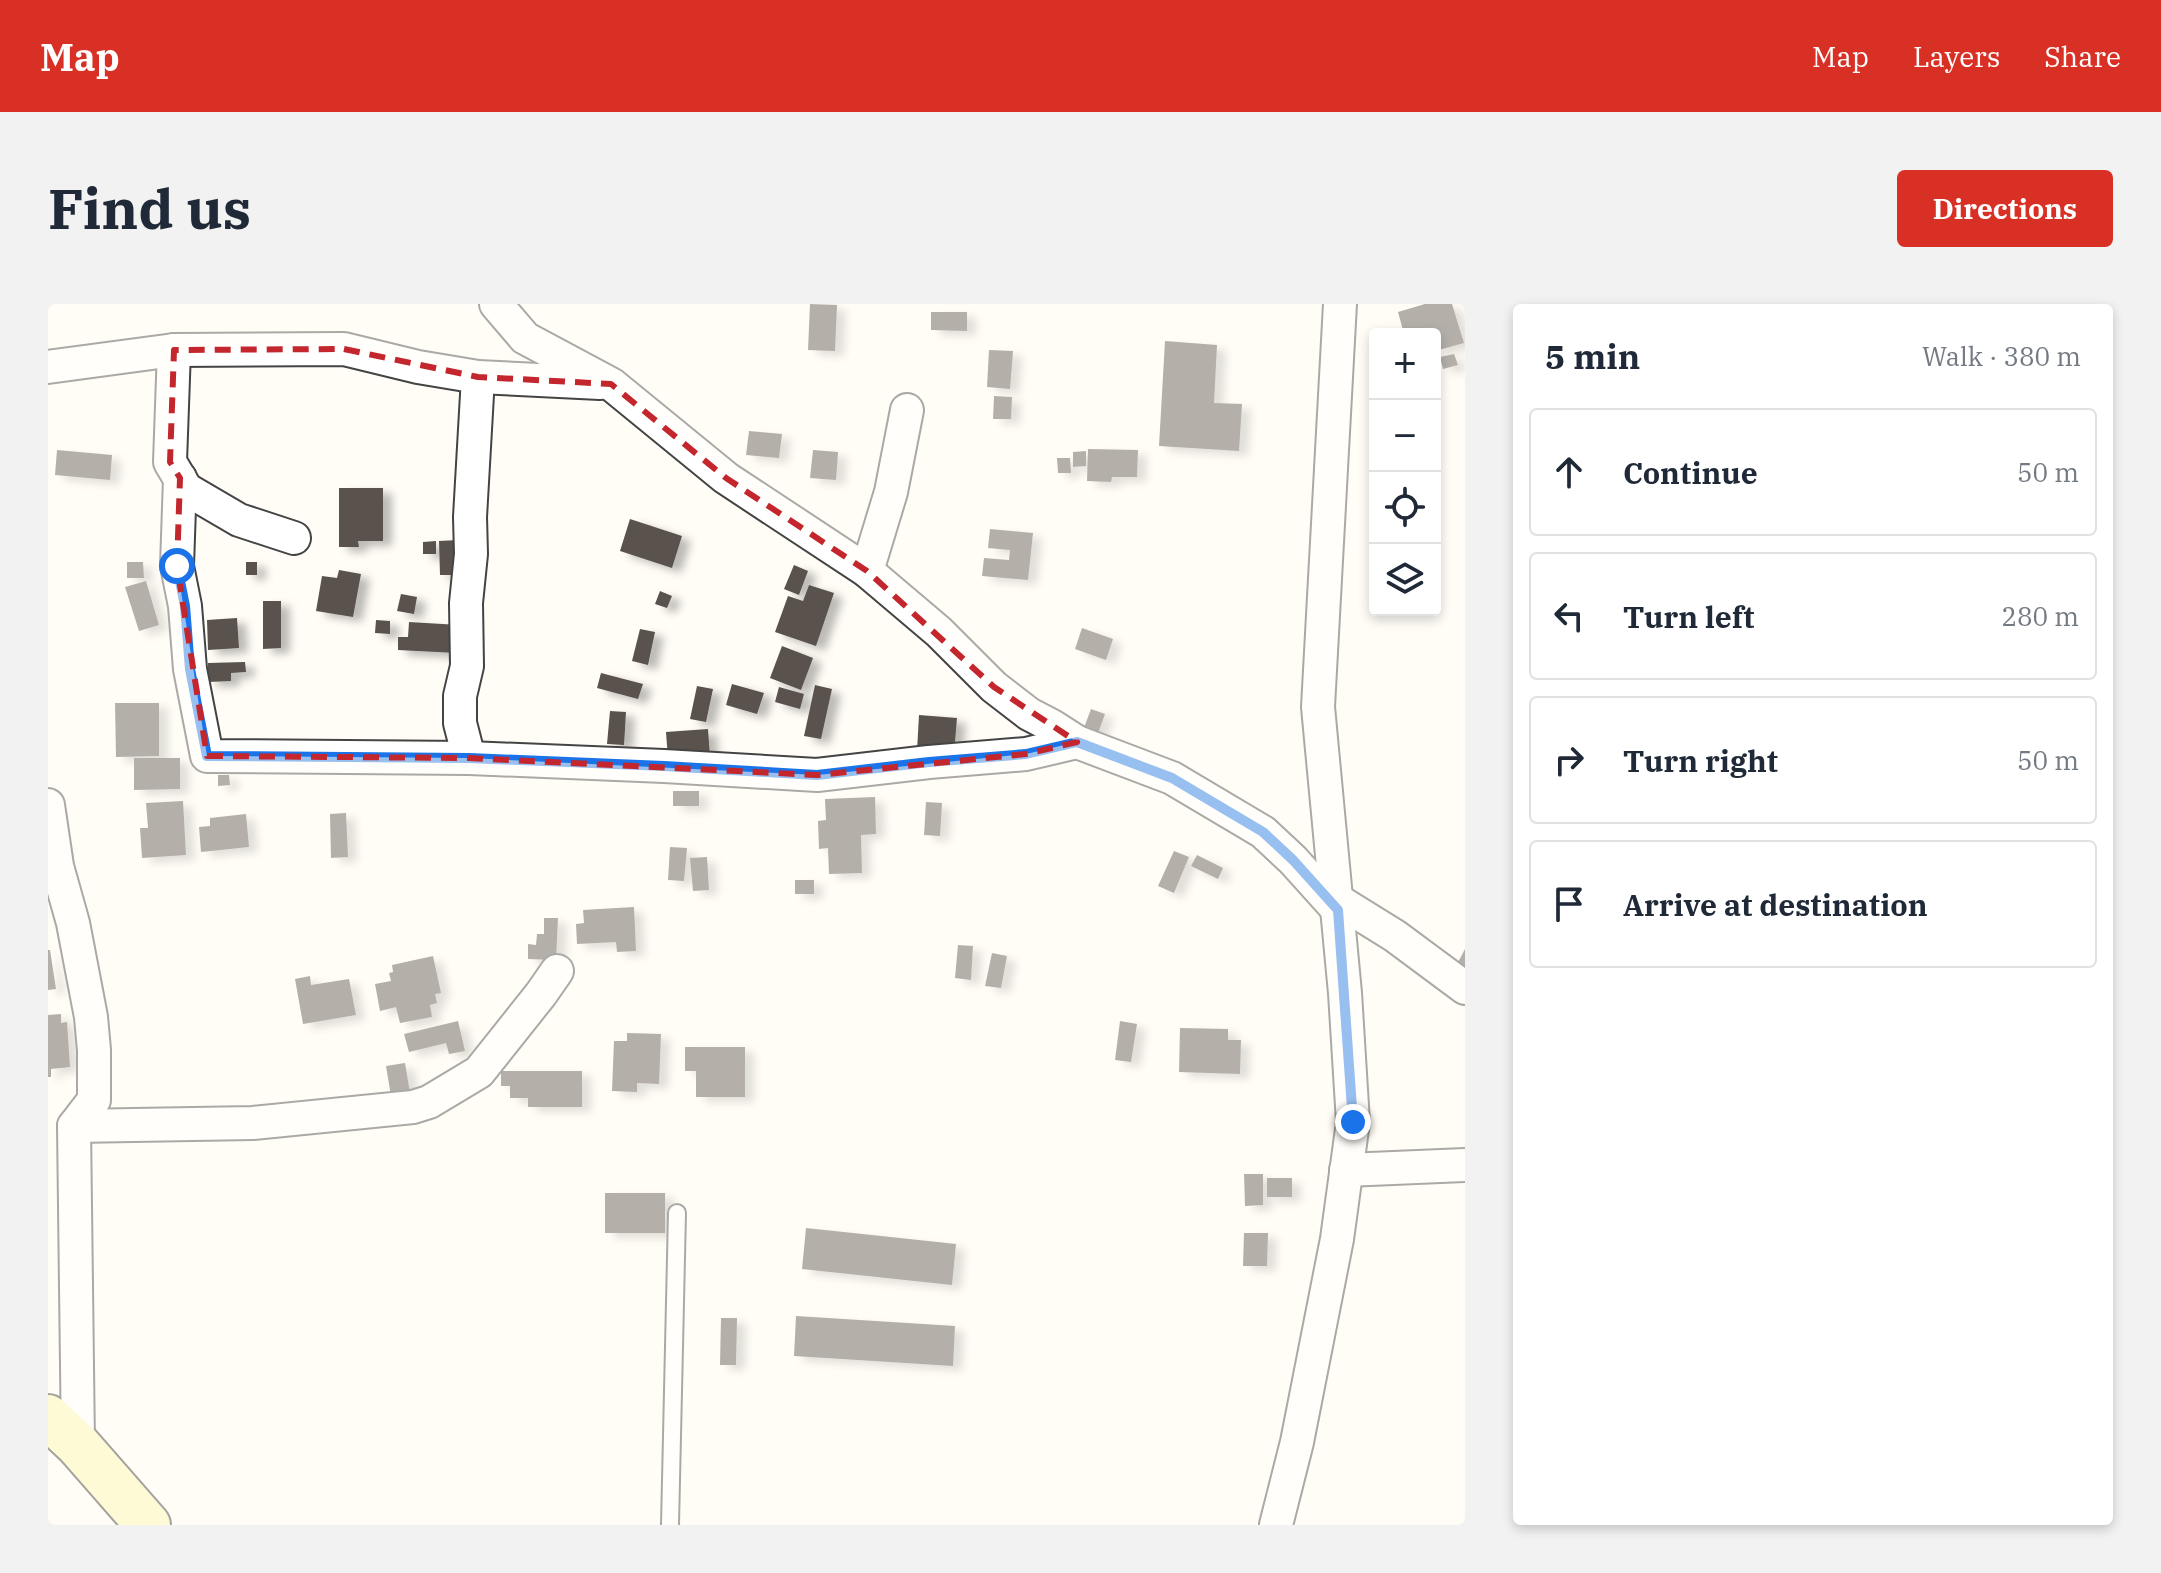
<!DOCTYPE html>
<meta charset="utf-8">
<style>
body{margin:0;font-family:"IBM Plex Serif",serif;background:#f2f2f3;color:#1f2937}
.controls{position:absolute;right:24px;top:24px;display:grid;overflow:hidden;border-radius:8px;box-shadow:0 4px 12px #0003}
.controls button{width:72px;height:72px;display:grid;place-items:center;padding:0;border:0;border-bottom:2px solid #e0e1e3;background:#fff;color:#1f2937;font:40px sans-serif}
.stop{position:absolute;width:24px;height:24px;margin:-18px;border:6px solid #1a73e8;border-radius:50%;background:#fff}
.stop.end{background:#1a73e8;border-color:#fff;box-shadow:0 2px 8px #0008}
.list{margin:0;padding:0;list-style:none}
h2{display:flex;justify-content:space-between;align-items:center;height:104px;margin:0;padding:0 32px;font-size:34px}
h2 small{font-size:26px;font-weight:400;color:#747a83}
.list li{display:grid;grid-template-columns:52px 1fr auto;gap:24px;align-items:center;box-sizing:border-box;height:128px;margin:0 16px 16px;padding:0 16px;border:2px solid #e0e1e3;border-radius:8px}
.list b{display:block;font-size:30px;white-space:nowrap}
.list em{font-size:26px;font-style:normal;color:#747a83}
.icon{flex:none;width:44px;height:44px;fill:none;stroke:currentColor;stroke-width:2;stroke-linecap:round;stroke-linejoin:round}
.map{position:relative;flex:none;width:1417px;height:1221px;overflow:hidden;border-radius:8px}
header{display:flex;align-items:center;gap:48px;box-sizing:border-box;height:112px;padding:0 40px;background:#d93025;color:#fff}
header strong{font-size:38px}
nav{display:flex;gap:44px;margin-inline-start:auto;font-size:28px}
.intro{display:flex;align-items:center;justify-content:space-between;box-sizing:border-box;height:192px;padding:0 48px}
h1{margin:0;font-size:56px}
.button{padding:20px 36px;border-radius:8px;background:#d93025;color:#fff;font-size:28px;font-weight:700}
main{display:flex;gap:48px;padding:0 48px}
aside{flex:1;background:#fff;border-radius:8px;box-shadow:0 4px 12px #0003}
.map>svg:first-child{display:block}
.building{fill:#5a524d;filter:url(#shadow)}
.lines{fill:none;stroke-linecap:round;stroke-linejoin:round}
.service-casing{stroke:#444;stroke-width:20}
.minor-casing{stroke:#444;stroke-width:36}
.secondary-casing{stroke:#333;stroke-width:48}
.service{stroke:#fff;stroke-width:16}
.minor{stroke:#fff;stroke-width:32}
.secondary{stroke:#fff6b0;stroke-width:44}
.route{stroke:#1a73e8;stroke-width:10}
.marked{fill:none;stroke:#c4262e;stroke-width:6;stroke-dasharray:16 10;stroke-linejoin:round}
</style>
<header>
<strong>Map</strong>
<nav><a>Map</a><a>Layers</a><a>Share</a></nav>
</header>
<div class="intro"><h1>Find us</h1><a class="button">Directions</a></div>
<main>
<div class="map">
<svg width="1417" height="1221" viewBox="0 0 1417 1221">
<defs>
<filter id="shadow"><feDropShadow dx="9" dy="5" stdDeviation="4" flood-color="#0004"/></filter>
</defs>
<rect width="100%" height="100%" fill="#fffdf5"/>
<g class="building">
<polygon points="762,0 789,1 787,47 760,46"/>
<polygon points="1377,0 1404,0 1416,39 1387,47 1387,30 1356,30 1350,8"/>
<polygon points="883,8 919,8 919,27 883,26"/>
<polygon points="1117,37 1169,41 1166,99 1194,100 1191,147 1111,142"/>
<polygon points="941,46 965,47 962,85 939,83"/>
<polygon points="1406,50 1410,61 1395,65 1392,53"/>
<polygon points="946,92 964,93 963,115 945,115"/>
<polygon points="701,127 734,130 731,154 698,151"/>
<polygon points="1040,145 1090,146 1089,173 1064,173 1063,178 1039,177"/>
<polygon points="9,146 64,151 62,176 7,171"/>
<polygon points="765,146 790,148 788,176 762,174"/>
<polygon points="1038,147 1038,162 1025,163 1025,148"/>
<polygon points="1009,154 1022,154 1023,169 1010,169"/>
<polygon points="291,184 335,184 335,237 310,237 311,243 291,243"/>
<polygon points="582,215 634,232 624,264 572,247"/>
<polygon points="942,225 985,229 980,276 934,272 936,254 961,256 962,246 940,244"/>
<polygon points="410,236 411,271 392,271 391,237"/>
<polygon points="388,237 388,250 375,250 375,238"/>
<polygon points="79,258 95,258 96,274 79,274"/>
<rect x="198" y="258" width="11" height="13"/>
<polygon points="746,261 760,267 751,291 736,285"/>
<polygon points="291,266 313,270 305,313 268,307 274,272 289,274"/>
<polygon points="98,277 111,321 91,327 77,283"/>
<polygon points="761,281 786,289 768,342 727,328 740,292 755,297"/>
<polygon points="612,287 624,292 619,304 607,300"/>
<polygon points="353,290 369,293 366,310 349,307"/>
<polygon points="215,297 233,297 233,344 215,345"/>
<polygon points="189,314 191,344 160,346 159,316"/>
<polygon points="328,316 342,317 342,330 327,329"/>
<polygon points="361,318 411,321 409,349 350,346 350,333 360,333"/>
<polygon points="1034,324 1065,335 1058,356 1027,345"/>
<polygon points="592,325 607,328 600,361 584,357"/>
<polygon points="734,342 765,354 753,386 722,374"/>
<polygon points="197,358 198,368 183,369 183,377 160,378 160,359"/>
<polygon points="553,369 595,380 590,395 549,384"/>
<polygon points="684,380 716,389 709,410 678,401"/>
<polygon points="767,381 784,385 773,435 756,432"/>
<polygon points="649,382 665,385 658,418 642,415"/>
<polygon points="731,383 756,390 752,405 727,398"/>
<polygon points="67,399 111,399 111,452 68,453"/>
<polygon points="1043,405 1057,410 1048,435 1034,429"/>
<polygon points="562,407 578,408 576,441 559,440"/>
<polygon points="871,411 909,414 906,450 869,447"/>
<polygon points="660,425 662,453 620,455 618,428"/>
<polygon points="86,454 132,454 132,485 86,486"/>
<polygon points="170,471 181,471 182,481 170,482"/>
<rect x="625" y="487" width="26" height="15"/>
<polygon points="827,493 828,530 813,531 814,569 781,570 780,544 771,545 770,517 778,516 777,495"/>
<polygon points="135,497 138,551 94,554 92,524 100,524 98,499"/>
<polygon points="878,498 894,499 892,532 876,531"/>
<polygon points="298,509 300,553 283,554 282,510"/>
<polygon points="198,510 201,543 153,548 151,523 162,522 162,514"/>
<polygon points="622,543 639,544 636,577 620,576"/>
<polygon points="1126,547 1141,553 1126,589 1110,582"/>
<polygon points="1149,551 1175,564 1170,575 1143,562"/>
<polygon points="659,553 661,586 645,587 642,554"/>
<rect x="747" y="576" width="19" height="14"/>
<polygon points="586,603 588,647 569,648 568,638 529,640 528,620 536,619 535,606"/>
<polygon points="496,614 510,614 508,656 480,655 480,640 488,641 489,630 496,630"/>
<polygon points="910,641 925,642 923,676 907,674"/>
<polygon points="1417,645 1417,667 1408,662"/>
<polygon points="0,646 2,646 8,685 0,686"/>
<polygon points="944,649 959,652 953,684 937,682"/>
<polygon points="385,652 393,689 387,690 389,699 382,701 384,713 352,719 348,703 332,707 327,680 343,677 341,669 345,668 344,661"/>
<polygon points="262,672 263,681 301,675 308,711 255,720 247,675"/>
<polygon points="13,710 13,719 19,718 22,763 3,765 3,773 0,773 0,711"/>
<polygon points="410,717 417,747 401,750 398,739 361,748 356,730"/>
<polygon points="1072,717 1089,720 1083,758 1067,756"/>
<polygon points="1132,724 1180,725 1180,736 1193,736 1192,770 1131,768"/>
<polygon points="579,729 613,730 611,780 589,779 589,788 564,787 566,737 579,737"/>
<polygon points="637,743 697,743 697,793 648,793 648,767 637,767"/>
<polygon points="357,759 362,789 343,792 338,762"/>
<polygon points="453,767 534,767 534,803 480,803 480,794 462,794 462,782 453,782"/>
<polygon points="1196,870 1215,870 1215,901 1197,902"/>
<rect x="1219" y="874" width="25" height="19"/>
<rect x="557" y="889" width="60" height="40"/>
<polygon points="758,924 908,940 904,981 754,965"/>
<polygon points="1196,929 1220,929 1219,962 1195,962"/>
<polygon points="748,1012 907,1022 905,1062 746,1052"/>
<polygon points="673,1014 689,1014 688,1061 672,1061"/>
</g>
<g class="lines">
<g class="service-casing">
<polyline id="service" points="622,1221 629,909"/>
</g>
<g class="minor-casing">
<g id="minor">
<polyline points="448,0 477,34 563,80 678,174 819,267 891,328 946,383 981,410 1004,422 1029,438 1124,474 1215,528 1245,556 1290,606"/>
<polyline points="126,46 122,158 138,185 191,216 246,234"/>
<polyline points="0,63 126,46 296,45 370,63 430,73 552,79"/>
<polyline points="132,174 129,262 137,302 142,365 159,452 421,454 616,462 769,471 881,458 978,450 1029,438"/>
<polyline points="819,267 843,188 859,106"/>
<polyline points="421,454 412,419 412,392 419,362 418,299 423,250 422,213 430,73"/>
<polyline points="0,501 9,562 25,619 43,713 46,746 46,796 26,822"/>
<polyline points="1289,596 1347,632 1417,684"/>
<polyline points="1298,866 1417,861"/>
<polyline points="30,1141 26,822 205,819 365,803 381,798 431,768 493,690 509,667"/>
<polyline points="1228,1221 1249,1138 1289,935 1305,818 1297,689 1270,403 1292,0"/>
</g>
</g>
<g class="secondary-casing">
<polyline id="secondary" points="0,1113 30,1141 100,1221"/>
</g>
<use href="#service" class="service"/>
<use href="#minor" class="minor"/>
<use href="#secondary" class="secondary"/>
</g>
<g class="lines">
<polyline class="route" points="129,262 137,302 142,365 159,452 421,454 616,462 769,471 881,458 978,450 1029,438 1124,474 1215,528 1245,556 1290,606 1305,818"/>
</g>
<path d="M0 0H1417V1221H0ZM 296,45 L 430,73 L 563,80 L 678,174 L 819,267 L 946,383 L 1029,438 L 978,450 L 769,471 L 421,454 L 159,452 L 129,262 L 132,174 L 122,158 L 126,46 Z" fill="#fffdf5" fill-opacity=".55" fill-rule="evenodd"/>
<path class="marked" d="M 296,45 L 430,73 L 563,80 L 678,174 L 819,267 L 946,383 L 1029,438 L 978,450 L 769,471 L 421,454 L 159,452 L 129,262 L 132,174 L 122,158 L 126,46 Z"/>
</svg>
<div class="controls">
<button>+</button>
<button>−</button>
<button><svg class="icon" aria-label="locate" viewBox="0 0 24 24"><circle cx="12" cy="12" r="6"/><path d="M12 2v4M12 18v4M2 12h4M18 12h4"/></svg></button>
<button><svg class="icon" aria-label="layers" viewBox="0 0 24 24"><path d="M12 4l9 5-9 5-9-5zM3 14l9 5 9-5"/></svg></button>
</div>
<div class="stop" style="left:129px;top:262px"></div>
<div class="stop end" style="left:1305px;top:818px"></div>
</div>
<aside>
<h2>5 min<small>Walk · 380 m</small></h2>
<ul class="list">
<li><svg class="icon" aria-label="ahead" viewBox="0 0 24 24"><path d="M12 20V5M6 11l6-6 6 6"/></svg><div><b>Continue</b></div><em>50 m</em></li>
<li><svg class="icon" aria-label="left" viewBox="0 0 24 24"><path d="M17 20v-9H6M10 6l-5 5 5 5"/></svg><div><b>Turn left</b></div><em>280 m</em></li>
<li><svg class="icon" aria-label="right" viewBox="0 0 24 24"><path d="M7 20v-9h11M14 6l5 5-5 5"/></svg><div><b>Turn right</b></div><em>50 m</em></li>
<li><svg class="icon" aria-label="arrive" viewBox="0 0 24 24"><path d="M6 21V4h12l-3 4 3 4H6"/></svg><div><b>Arrive at destination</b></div></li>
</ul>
</aside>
</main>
